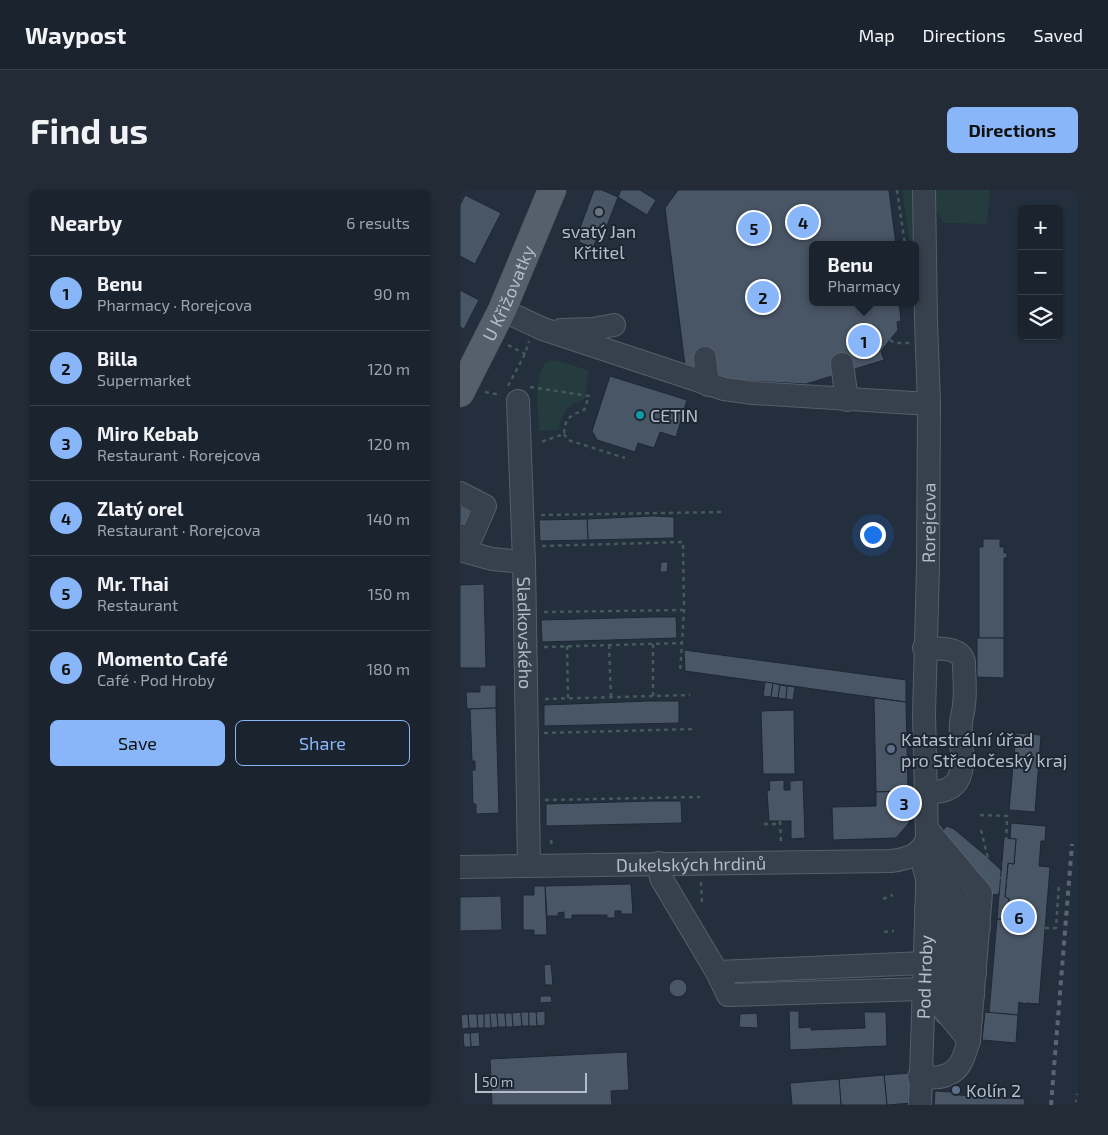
<!DOCTYPE html>
<meta charset="utf-8">
<style>
body{margin:0;font-family:"Exo 2",sans-serif;background:#232b36;color:#f1f3f6}
.controls{position:absolute;right:15px;top:15px;display:grid;overflow:hidden;border-radius:8px;box-shadow:0 1px 4px #0004}
.controls button{width:45px;height:45px;display:grid;place-items:center;padding:0;border:0;border-bottom:1px solid #38404a;background:#1a232e;color:#f1f3f6;font:25px sans-serif}
.scale{position:absolute;left:15px;bottom:12px;width:112px;box-sizing:border-box;padding-left:5px;border:2px solid #b3bcc8;border-top:0;font-size:14px;line-height:18px;white-space:nowrap;color:#b3bcc8;-webkit-text-stroke:4px #1c2632;paint-order:stroke}
.you{position:absolute;left:412px;top:344px;width:18px;height:18px;margin:-12px;border:4px solid #fff;border-radius:50%;background:#1a73e8;box-shadow:0 0 0 8px #1a73e833}
.badge{display:grid;place-items:center;width:32px;height:32px;border-radius:50%;background:#88b6f9;color:#111;font-size:16px;font-weight:700}
.pin{position:absolute;translate:-50% -50%;border:2px solid #fff;box-shadow:0 1px 5px #0006}
.popup{position:absolute;left:349px;top:51px;width:110px;height:65px;box-sizing:border-box;display:grid;place-content:center;border-radius:8px;background:#1a232e;filter:drop-shadow(0 1px 4px #0005);font-size:16px;white-space:nowrap;color:#9fa4aa}
.popup b{font-size:19px;color:#f1f3f6}
.popup::after{content:'';position:absolute;left:50%;top:100%;margin-left:-10px;border:10px solid transparent;border-top-color:#1a232e}
.list{margin:0;padding:0;list-style:none}
h2{display:flex;justify-content:space-between;align-items:center;height:65px;margin:0;padding:0 20px;font-size:21px}
h2 small{font-size:16px;font-weight:400;color:#9fa4aa}
.list li{display:grid;grid-template-columns:32px 1fr auto;gap:15px;align-items:center;box-sizing:border-box;height:75px;padding:0 20px;border-top:1px solid #38404a}
.list b{display:block;font-size:19px;white-space:nowrap}
.list p{margin:0;font-size:16px;white-space:nowrap;color:#9fa4aa}
.list em{font-size:16px;font-style:normal;color:#9fa4aa}
.actions{display:flex;gap:10px;padding:15px 20px}
.actions a{flex:1;padding:11px 0;border:1px solid #88b6f9;border-radius:8px;text-align:center;font-size:18px;color:#88b6f9}
.actions .main{background:#88b6f9;color:#111}
.icon{flex:none;width:28px;height:28px;fill:none;stroke:currentColor;stroke-width:2;stroke-linecap:round;stroke-linejoin:round}
.map{position:relative;flex:none;width:618px;height:915px;overflow:hidden;border-radius:8px}
header{display:flex;align-items:center;gap:30px;box-sizing:border-box;height:70px;padding:0 25px;background:#1a232e;border-bottom:1px solid #38404a}
header strong{font-size:24px}
nav{display:flex;gap:28px;margin-inline-start:auto;font-size:18px}
.intro{display:flex;align-items:center;justify-content:space-between;box-sizing:border-box;height:120px;padding:0 30px}
h1{margin:0;font-size:35px}
.button{padding:12px 22px;border-radius:8px;background:#88b6f9;color:#111;font-size:18px;font-weight:700}
main{display:flex;gap:30px;padding:0 30px}
aside{flex:1;background:#1a232e;border-radius:8px;box-shadow:0 1px 4px #0004}
.map>svg:first-child{display:block}
.green{fill:#253c3e}
.building{fill:#495666;stroke:#1e2834}
.lines{fill:none;stroke-linecap:round;stroke-linejoin:round}
.minor-casing{stroke:#555f6b;stroke-width:24}
.major-casing{stroke:#404a56;stroke-width:29}
.path{stroke:#43595b;stroke-width:2.5;stroke-dasharray:4 4;stroke-linecap:butt}
.minor{stroke:#37414d;stroke-width:22}
.major{stroke:#55606d;stroke-width:28}
.rail{stroke:#596574;stroke-width:4;stroke-dasharray:5 5;stroke-linecap:butt}
.worship-dot{fill:#6b7280;stroke:#1c2632;stroke-width:2}
.culture-dot{fill:#0f9aa8;stroke:#1c2632;stroke-width:2}
.service-dot{fill:#5c6f8a;stroke:#1c2632;stroke-width:2}
.labels{text-anchor:middle;dominant-baseline:central;stroke-width:4;stroke-linejoin:round;paint-order:stroke}
.poi-label{font-size:18px;fill:#b3bcc8;stroke:#1c2632;text-anchor:start}
.street-label{font-size:18px;fill:#b3bcc8;stroke:#1c2632}
</style>
<header>
<strong>Waypost</strong>
<nav><a>Map</a><a>Directions</a><a>Saved</a></nav>
</header>
<div class="intro"><h1>Find us</h1><a class="button">Directions</a></div>
<main>
<aside>
<h2>Nearby<small>6 results</small></h2>
<ul class="list">
<li><span class="badge">1</span><div><b>Benu</b><p>Pharmacy · Rorejcova</p></div><em>90 m</em></li>
<li><span class="badge">2</span><div><b>Billa</b><p>Supermarket</p></div><em>120 m</em></li>
<li><span class="badge">3</span><div><b>Miro Kebab</b><p>Restaurant · Rorejcova</p></div><em>120 m</em></li>
<li><span class="badge">4</span><div><b>Zlatý orel</b><p>Restaurant · Rorejcova</p></div><em>140 m</em></li>
<li><span class="badge">5</span><div><b>Mr. Thai</b><p>Restaurant</p></div><em>150 m</em></li>
<li><span class="badge">6</span><div><b>Momento Café</b><p>Café · Pod Hroby</p></div><em>180 m</em></li>
</ul>
<div class="actions"><a class="main">Save</a><a>Share</a></div>
</aside>
<div class="map">
<svg width="618" height="915" viewBox="0 0 618 915">
<rect width="100%" height="100%" fill="#232f3d"/>
<g class="green">
<polygon points="442,0 452,0 453,55 450,55"/>
<polygon points="476,0 530,0 527,34 484,33 476,21"/>
<path d="M 93,170 L 103,172 L 129,181 L 124,210 C 107,214 102,224 99,240 L 79,241 C 79,225 73,182 87,172 Z"/>
</g>
<g class="building">
<polygon points="134,0 142,0 158,7 143,46 138,45 133,58 119,52 123,39 120,38"/>
<polygon points="161,0 180,0 196,10 187,25 158,7"/>
<polygon points="218,0 429,0 436,55 353,55 353,112 439,112 441,131 437,132 438,140 421,161 424,170 346,194 268,190 225,175 205,18"/>
<polygon points="5,5 41,23 15,74 0,66 0,15"/>
<polygon points="0,100 19,110 4,139 0,137"/>
<polygon points="150,186 227,210 216,247 200,242 194,258 178,253 175,262 137,250 132,241"/>
<polygon points="3,312 15,318 0,351 0,318"/>
<polygon points="193,326 214,327 214,348 128,350 127,329"/>
<polygon points="127,329 128,350 80,351 79,330"/>
<polygon points="523,349 540,349 540,357 544,357 544,363 547,363 547,368 544,368 544,448 519,448 519,357 523,357"/>
<polygon points="201,372 208,372 207,382 200,382"/>
<polygon points="24,394 26,478 0,478 0,395"/>
<polygon points="195,427 216,427 217,448 82,452 81,430"/>
<polygon points="517,448 544,448 544,488 517,487"/>
<polygon points="224,460 446,490 446,512 225,481"/>
<polygon points="305,492 313,493 311,507 303,506"/>
<polygon points="313,493 320,495 318,508 311,507"/>
<polygon points="20,495 36,495 36,518 7,519 6,502 20,502"/>
<polygon points="320,495 327,496 326,509 318,508"/>
<polygon points="327,496 335,497 333,510 326,509"/>
<polygon points="414,508 446,512 448,601 416,602"/>
<polygon points="190,511 219,511 219,533 84,536 84,515"/>
<polygon points="36,518 39,623 16,624 16,614 13,614 12,580 15,580 15,571 12,571 10,519"/>
<polygon points="334,520 335,584 303,584 301,521"/>
<polygon points="556,543 581,545 575,622 549,620"/>
<polygon points="324,590 324,600 330,600 330,591 343,590 345,648 331,649 331,631 309,631 307,601 310,600 309,591"/>
<polygon points="448,601 449,633 436,648 373,650 372,617 416,616 416,602"/>
<polygon points="193,611 221,611 222,633 86,636 86,614"/>
<polygon points="551,633 586,636 585,651 581,651 579,676 590,677 579,814 566,813 565,814 559,812 558,825 529,823 537,729 543,729 544,723 548,722 549,709 545,707 548,673 554,674 556,649 550,649"/>
<polygon points="487,636 494,639 525,665 541,680 542,684 540,701 538,705 531,704 485,836 483,836 477,833 469,819 481,642"/>
<polygon points="544,648 556,649 554,674 548,673 545,707 549,709 548,722 544,723 543,729 537,729"/>
<polygon points="171,694 173,724 161,724 161,721 155,721 155,728 147,728 147,725 112,725 112,729 104,729 104,722 98,723 98,726 87,726 85,696"/>
<polygon points="74,696 85,696 87,745 74,745 74,740 63,740 63,705 74,705"/>
<polygon points="41,706 42,740 0,741 0,707"/>
<polygon points="91,774 93,795 85,795 84,775"/>
<circle cx="218" cy="798" r="9"/>
<polygon points="80,806 91,806 92,812 80,813"/>
<polygon points="85,821 85,835 77,836 76,822"/>
<polygon points="329,821 339,821 339,838 351,837 351,840 405,838 404,822 426,822 427,856 330,860"/>
<polygon points="61,822 62,836 53,837 52,823"/>
<polygon points="61,822 69,822 69,836 62,836"/>
<polygon points="69,822 76,822 77,836 69,836"/>
<polygon points="525,822 558,825 556,853 522,850"/>
<polygon points="30,823 37,823 38,837 31,838"/>
<polygon points="30,823 31,838 24,838 24,824"/>
<polygon points="37,823 45,823 46,837 38,837"/>
<polygon points="45,823 52,823 53,837 46,837"/>
<polygon points="297,823 298,838 279,837 280,824"/>
<polygon points="8,824 17,824 18,838 9,838"/>
<polygon points="8,824 9,838 2,839 1,825"/>
<polygon points="17,824 24,824 24,838 18,838"/>
<polygon points="19,842 20,856 11,857 10,843"/>
<polygon points="3,843 10,843 11,857 4,857"/>
<polygon points="167,862 169,900 151,901 152,915 32,915 30,869"/>
<polygon points="451,883 452,913 427,915 424,885"/>
<polygon points="424,885 427,915 381,915 379,889"/>
<polygon points="379,889 381,915 332,915 330,893"/>
<polygon points="490,900 499,901 499,905 565,909 564,915 474,915 475,901 490,902"/>
</g>
<g class="lines">
<g class="minor-casing">
<g id="minor">
<polyline points="42,120 83,139 264,199 293,203 469,214"/>
<polyline points="101,140 133,139 154,135"/>
<polyline points="245,168 248,195"/>
<polyline points="382,174 387,210"/>
<path id="s1" d="M 58,211 L 64,372 L 69,676"/>
<polyline points="0,303 25,316 11,348 0,345"/>
<polyline points="0,360 32,369 64,372"/>
<path d="M 464,458 C 478,459 500,456 504,472 C 504,486 506,501 504,514 C 504,521 501,527 501,534 C 499,552 508,579 495,594 C 487,602 476,602 466,603"/>
<polyline points="465,668 519,737"/>
<polyline points="199,673 201,688 257,782 268,805 463,799"/>
<path id="s2" d="M 0,677 L 431,671 C 447,669 462,665 467,648 L 464,524 L 468,378 L 469,214 L 466,131 L 464,0"/>
<polyline points="473,708 516,761"/>
<polyline points="466,719 479,740 515,783"/>
<polyline points="469,751 513,805"/>
<polyline points="464,769 475,785 511,828"/>
<polyline points="257,782 464,773"/>
<polyline points="463,794 509,850"/>
<path d="M 459,887 C 466,887 473,888 479,887 C 500,884 504,868 509,850 L 521,703 L 467,639"/>
<path id="s3" d="M 460,915 L 467,701 L 467,689 L 460,661"/>
</g>
</g>
<g class="major-casing">
<g id="major">
<path id="s4" d="M 0,203 L 42,120 L 92,0"/>
</g>
</g>
<g class="path">
<polyline points="437,0 445,55"/>
<polyline points="430,150 435,153 450,153"/>
<polyline points="48,155 65,164"/>
<polyline points="48,196 65,164 69,151"/>
<path d="M 70,197 L 129,206 L 124,220 C 109,226 105,228 104,244 L 78,253"/>
<polyline points="25,202 41,205"/>
<polyline points="104,244 108,250 165,268"/>
<polyline points="81,325 264,322"/>
<polyline points="82,356 223,352 224,420 222,453"/>
<polyline points="84,422 224,420"/>
<polyline points="193,454 193,506"/>
<polyline points="149,455 151,508"/>
<polyline points="107,456 108,509"/>
<polyline points="84,457 222,453 220,482"/>
<polyline points="85,509 230,505"/>
<polyline points="84,543 234,539"/>
<polyline points="85,610 240,607"/>
<polyline points="520,625 547,626 546,656"/>
<polyline points="320,631 321,653"/>
<polyline points="304,634 320,634"/>
<polyline points="521,640 532,685"/>
<polyline points="91,650 92,657"/>
<polyline points="530,683 546,691"/>
<polyline points="241,692 242,713"/>
<polyline points="423,709 433,705"/>
<polyline points="585,738 596,738 599,693"/>
<polyline points="424,742 434,741"/>
</g>
<use href="#minor" class="minor"/>
<use href="#major" class="major"/>
<g class="rail">
<polyline points="591,915 612,654"/>
<polyline points="617,915 618,904"/>
</g>
</g>
<circle class="worship-dot" cx="139" cy="22" r="5"/>
<circle class="culture-dot" cx="180" cy="225" r="5"/>
<g class="service-dot">
<circle cx="431" cy="559" r="5"/>
<circle cx="496" cy="900" r="5"/>
</g>
<g class="labels">
<g class="poi-label">
<text x="139" y="41" text-anchor="middle">svatý Jan<tspan x="139" dy="21">Křtitel</tspan></text>
<text x="190" y="225">CETIN</text>
<text x="441" y="549">Katastrální úřad<tspan x="441" dy="21">pro Středočeský kraj</tspan></text>
<text x="506" y="900">Kolín 2</text>
</g>
<g class="street-label">
<text stroke="none"><textPath href="#s4" startOffset="111">U Křižovatky</textPath></text>
<text stroke="none"><textPath href="#s2" startOffset="792">Rorejcova</textPath></text>
<text stroke="none"><textPath href="#s1" startOffset="232">Sladkovského</textPath></text>
<text stroke="none"><textPath href="#s2" startOffset="231">Dukelských hrdinů</textPath></text>
<text stroke="none"><textPath href="#s3" startOffset="128">Pod Hroby</textPath></text>
</g>
</g>
</svg>
<div class="controls">
<button>+</button>
<button>−</button>
<button><svg class="icon" aria-label="layers" viewBox="0 0 24 24"><path d="M12 4l9 5-9 5-9-5zM3 14l9 5 9-5"/></svg></button>
</div>
<div class="scale">50 m</div>
<div class="you"></div>
<div class="pin badge" style="left:404px;top:151px">1</div>
<div class="popup"><b>Benu</b>Pharmacy</div>
<div class="pin badge" style="left:303px;top:107px">2</div>
<div class="pin badge" style="left:444px;top:613px">3</div>
<div class="pin badge" style="left:343px;top:32px">4</div>
<div class="pin badge" style="left:294px;top:38px">5</div>
<div class="pin badge" style="left:559px;top:727px">6</div>
</div>
</main>
